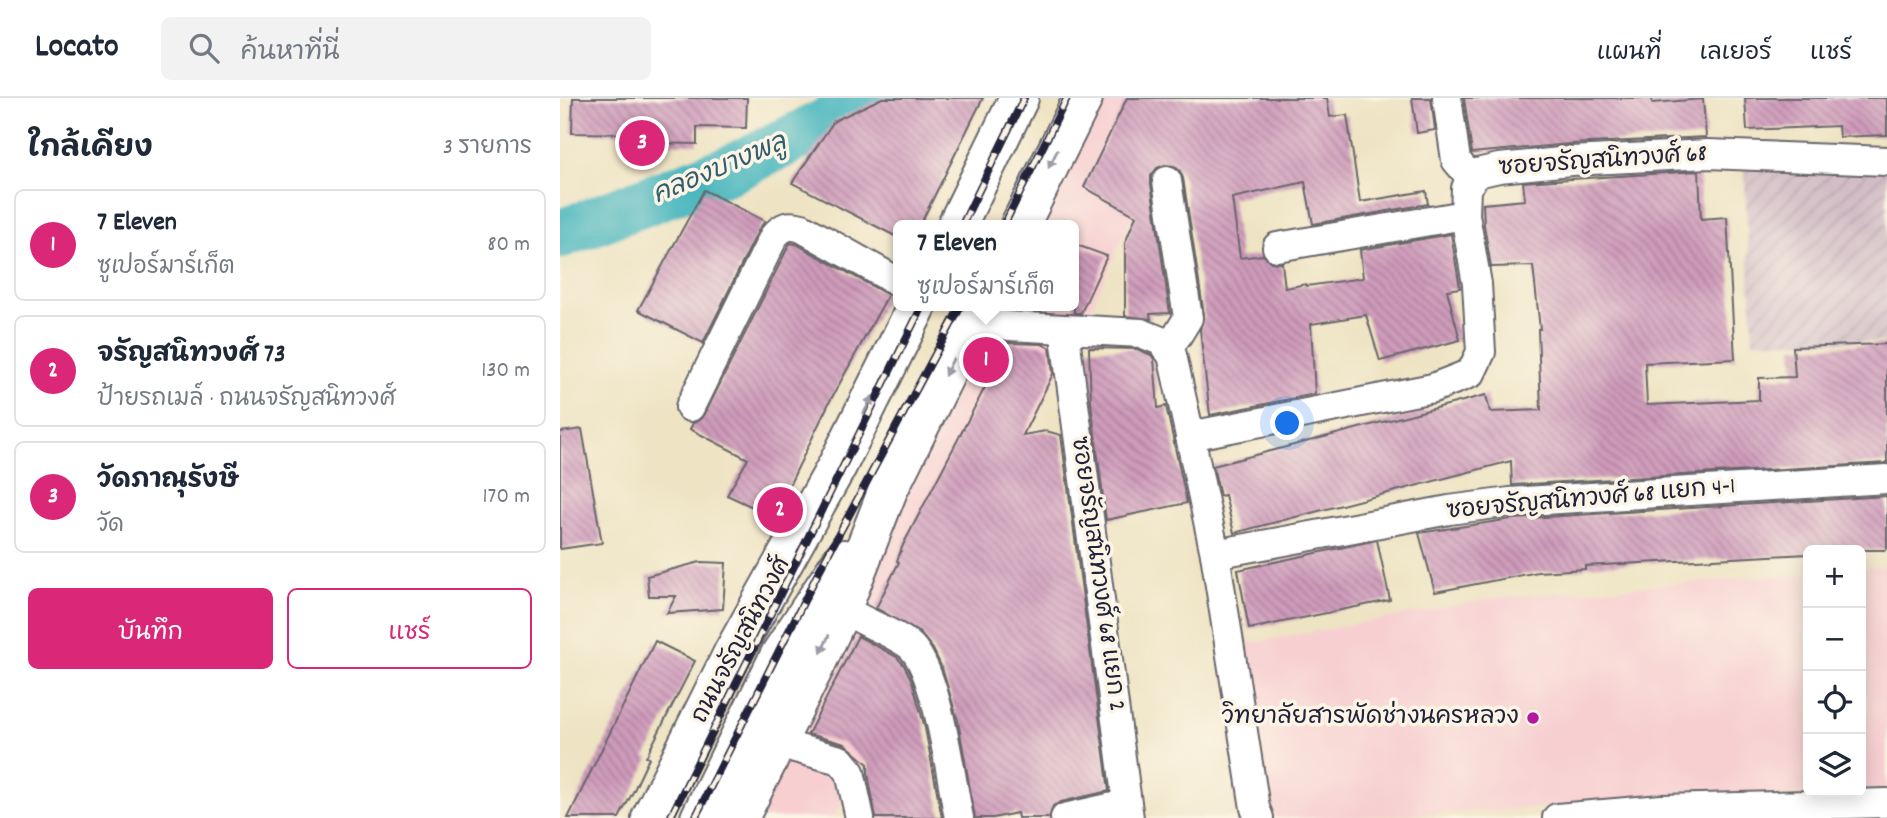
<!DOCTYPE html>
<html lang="th">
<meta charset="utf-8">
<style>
body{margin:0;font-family:Dekko,"Playpen Sans Thai",sans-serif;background:#f2f2f3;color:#1f2937}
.controls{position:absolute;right:21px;bottom:21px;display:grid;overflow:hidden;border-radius:10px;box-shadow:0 4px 18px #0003}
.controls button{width:63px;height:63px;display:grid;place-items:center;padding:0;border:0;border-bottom:2px solid #e0e1e3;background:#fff;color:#1f2937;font:35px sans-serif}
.you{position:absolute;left:728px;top:326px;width:24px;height:24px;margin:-18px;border:5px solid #fff;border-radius:50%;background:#1a73e8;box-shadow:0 0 0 10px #1a73e833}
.badge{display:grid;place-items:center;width:46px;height:46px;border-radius:50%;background:#db2777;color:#fff;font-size:23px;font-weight:700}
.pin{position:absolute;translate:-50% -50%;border:4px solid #fff;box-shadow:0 2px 7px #0006}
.popup{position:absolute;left:333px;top:122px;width:186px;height:91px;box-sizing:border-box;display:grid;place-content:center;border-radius:10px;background:#fff;filter:drop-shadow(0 2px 5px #0005);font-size:23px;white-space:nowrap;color:#747a83}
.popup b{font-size:26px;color:#1f2937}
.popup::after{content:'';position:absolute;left:50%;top:100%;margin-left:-14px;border:14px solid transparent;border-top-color:#fff}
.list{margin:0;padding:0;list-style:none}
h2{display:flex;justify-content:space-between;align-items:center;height:91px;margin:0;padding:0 28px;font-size:30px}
h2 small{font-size:23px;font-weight:400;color:#747a83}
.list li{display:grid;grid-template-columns:46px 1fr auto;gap:21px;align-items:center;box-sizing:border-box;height:112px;margin:0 14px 14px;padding:0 14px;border:2px solid #e0e1e3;border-radius:10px}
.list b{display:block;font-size:26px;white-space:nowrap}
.list p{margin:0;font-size:23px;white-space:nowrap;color:#747a83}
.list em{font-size:23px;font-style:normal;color:#747a83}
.actions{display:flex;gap:14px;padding:21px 28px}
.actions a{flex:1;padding:16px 0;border:2px solid #db2777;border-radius:10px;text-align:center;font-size:24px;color:#db2777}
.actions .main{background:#db2777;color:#fff}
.icon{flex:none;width:38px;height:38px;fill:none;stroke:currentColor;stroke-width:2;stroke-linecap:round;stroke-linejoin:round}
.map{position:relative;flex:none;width:1327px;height:720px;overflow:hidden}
header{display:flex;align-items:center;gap:42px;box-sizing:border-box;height:98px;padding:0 35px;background:#fff;border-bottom:2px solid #e0e1e3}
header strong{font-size:33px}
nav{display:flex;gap:38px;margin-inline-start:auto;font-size:24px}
.search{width:490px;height:63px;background:#f2f2f3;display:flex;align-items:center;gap:18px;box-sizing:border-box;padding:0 24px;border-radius:10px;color:#747a83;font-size:26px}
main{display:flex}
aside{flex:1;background:#fff}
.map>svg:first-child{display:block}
.built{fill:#f7cfd1}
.industrial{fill:url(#industrial-furrows)}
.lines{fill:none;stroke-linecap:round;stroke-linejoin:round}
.river{stroke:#47b6be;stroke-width:49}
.building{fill:url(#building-back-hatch)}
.minor-casing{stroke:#69666b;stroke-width:32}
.primary-casing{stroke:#69666b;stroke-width:42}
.minor{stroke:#fff;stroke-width:28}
.primary{stroke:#fff;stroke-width:38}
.rail-casing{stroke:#22223b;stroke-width:8}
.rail{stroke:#fcf5e5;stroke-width:5;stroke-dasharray:16;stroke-linecap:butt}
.oneway{fill:#9c9ca7}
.poi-dot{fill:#b5179e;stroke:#fcf5e5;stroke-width:2.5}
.labels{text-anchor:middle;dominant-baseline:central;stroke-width:7;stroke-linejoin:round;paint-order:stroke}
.street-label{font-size:24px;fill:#22223b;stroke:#fcf5e5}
.poi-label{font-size:24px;fill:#22223b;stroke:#fcf5e5;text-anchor:end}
.water-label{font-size:26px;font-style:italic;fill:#315d6f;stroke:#fcf5e5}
</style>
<header>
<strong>Locato</strong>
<div class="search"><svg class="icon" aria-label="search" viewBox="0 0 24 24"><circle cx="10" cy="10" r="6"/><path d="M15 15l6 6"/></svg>ค้นหาที่นี่</div>
<nav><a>แผนที่</a><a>เลเยอร์</a><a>แชร์</a></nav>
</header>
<main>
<aside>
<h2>ใกล้เคียง<small>3 รายการ</small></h2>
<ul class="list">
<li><span class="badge">1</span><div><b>7 Eleven</b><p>ซูเปอร์มาร์เก็ต</p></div><em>80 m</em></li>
<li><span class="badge">2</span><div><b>จรัญสนิทวงศ์ 73</b><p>ป้ายรถเมล์ · ถนนจรัญสนิทวงศ์</p></div><em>130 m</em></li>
<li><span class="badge">3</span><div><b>วัดภาณุรังษี</b><p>วัด</p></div><em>170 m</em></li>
</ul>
<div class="actions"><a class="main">บันทึก</a><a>แชร์</a></div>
</aside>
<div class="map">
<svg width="1327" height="720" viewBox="0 0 1327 720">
<defs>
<pattern id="industrial-furrows" width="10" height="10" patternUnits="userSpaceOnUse" patternTransform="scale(1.75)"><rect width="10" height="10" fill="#d2bdc6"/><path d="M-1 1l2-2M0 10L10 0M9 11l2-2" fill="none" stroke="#b4a2ab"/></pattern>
<pattern id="building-back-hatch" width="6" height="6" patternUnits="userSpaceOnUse" patternTransform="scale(1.75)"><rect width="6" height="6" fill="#cf9bbb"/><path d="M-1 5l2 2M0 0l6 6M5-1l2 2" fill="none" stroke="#a87e99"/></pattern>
</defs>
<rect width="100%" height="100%" fill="#fcf5e5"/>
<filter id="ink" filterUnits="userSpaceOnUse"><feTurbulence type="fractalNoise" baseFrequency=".0143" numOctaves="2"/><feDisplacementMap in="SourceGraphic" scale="14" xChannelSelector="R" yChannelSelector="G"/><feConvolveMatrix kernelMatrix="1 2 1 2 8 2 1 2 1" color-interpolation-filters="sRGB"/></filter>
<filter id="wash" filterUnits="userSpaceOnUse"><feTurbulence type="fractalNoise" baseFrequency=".00686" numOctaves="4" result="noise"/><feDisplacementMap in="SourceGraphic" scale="28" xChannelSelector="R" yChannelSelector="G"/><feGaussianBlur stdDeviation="1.57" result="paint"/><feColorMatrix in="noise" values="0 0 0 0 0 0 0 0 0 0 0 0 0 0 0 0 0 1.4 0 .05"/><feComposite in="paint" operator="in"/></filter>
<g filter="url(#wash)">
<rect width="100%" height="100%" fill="#eee3c3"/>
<g class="built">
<polygon points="541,0 625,0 529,215 274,720 188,720 438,208 514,208 514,127 477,127"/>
<polygon points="1327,468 1327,692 1301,694 1301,470"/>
<polygon points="1248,475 1248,694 1300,694 778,720 716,720 710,710 686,546 936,500"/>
</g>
<polygon class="industrial" points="1184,68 1327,72 1327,244 1193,243"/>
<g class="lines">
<polyline class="river" points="0,136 173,70 316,0"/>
</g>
<g id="blocks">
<g class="building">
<polygon points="13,0 187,0 186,30 137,29 137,46 88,45 88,36 12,35"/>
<polygon points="322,0 423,0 360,127 339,127 339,140 232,85 274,23"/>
<polygon points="567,0 767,0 770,19 787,17 800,104 866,93 868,106 753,126 745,84 672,100 680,160 703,157 711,164 722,165 725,190 746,186 747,188 803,180 800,152 891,136 900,190 887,192 900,242 820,263 806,217 751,226 755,296 650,317 640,232 644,217 623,80 620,73 614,68 605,67 597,70 591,78 591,86 610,215 590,216 591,221 565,218 565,145 576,118 524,89"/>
<polygon points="852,0 871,0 875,32 857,35"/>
<polygon points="904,0 1092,0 1092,5 1143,1 1146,39 1010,46 912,55"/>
<polygon points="1185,0 1327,0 1327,37 1279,39 1278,28 1187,32"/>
<polygon points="1139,73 1141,121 1167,119 1175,261 1085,265 1087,307 1199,302 1199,280 1235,279 1233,249 1327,246 1327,365 952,387 951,363 674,435 665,397 660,398 653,368 926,297 930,314 981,312 978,231 980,231 973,168 931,169 924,127 923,106 965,102 963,84"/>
<polygon points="144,92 205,123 199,131 143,245 78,212"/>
<polygon points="230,145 236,146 328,197 270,303 214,419 167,397 188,361 130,331 133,325 140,322 145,316"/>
<polygon points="514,146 547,158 521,215 514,215"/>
<polygon points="448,245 482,246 490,250 493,276 463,337 486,333 501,337 549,693 501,704 493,708 489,720 458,720 457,715 433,720 415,720 398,623 382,570 373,551 360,535 316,510 339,464 337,463 343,447"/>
<polygon points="529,250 577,251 591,257 594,261 598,310 606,308 627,405 546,422 531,305"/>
<polygon points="22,331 42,445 0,451 0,334"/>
<polygon points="1327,398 1327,451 1325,452 1248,452 1248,456 1025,468 1025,471 978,474 875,494 859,435 952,421"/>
<polygon points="817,442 830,502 689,531 678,472"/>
<polygon points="140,464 166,465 163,511 107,515 116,498 89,498 87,478"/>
<polygon points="298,538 337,559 344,567 352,583 365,630 382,720 316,720 308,676 308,666 285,646 248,636"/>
<polygon points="95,543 135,563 86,659 89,660 73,694 59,720 8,720"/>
</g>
</g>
</g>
<g filter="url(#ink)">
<use href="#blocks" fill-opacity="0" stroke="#69666b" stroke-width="2"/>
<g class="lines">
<g class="minor-casing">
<g id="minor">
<polyline points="887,0 896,62 911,80"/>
<polyline points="717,149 905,117"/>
<polyline points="412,222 449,228 581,235 601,243 612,257 630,338 873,290 911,275 921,254 917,186 905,117 906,90 917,75 939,70 1011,63 1148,56 1327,63"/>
<polyline points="504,231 569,720"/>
<polyline points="606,249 617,238 628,220 607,83"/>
<path d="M 130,309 L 214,138 C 223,128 229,126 242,130 L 338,184"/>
<polyline points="630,338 655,456 695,710 699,720"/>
<polyline points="655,456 889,412 950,404 1327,381"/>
<path d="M 282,510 C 302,524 328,532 348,546 C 377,567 391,682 399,720"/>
<polyline points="217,641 235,650 280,662 290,674 300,720"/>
<polyline points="505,720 567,706"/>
<polyline points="997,720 1102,711 1327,705"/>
</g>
</g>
<g class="primary-casing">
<g id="primary">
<polyline points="397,127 459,0"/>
<polyline points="460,127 523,0"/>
<polyline points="91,720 173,555 277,368 357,208"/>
<polyline points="140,720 220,557 283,461"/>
<polyline points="179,720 255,568 282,510 328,392 419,208"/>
</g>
</g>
<use href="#minor" class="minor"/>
<use href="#primary" class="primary"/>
<g class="rail-casing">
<g id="rail">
<polyline points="402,127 464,0"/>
<polyline points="444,127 507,0"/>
<polyline points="110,720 362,208"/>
<polyline points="135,720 259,473 401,208"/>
</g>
</g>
<use href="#rail" class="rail"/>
</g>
<defs><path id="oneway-solid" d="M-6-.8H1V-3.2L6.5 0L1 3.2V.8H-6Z" transform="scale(1.75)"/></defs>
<g class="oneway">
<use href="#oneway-solid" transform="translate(493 61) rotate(117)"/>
<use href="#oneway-solid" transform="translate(389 269) rotate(116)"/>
<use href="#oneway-solid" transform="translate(308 307) rotate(-63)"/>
<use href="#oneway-solid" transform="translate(265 546) rotate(114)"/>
</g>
</g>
<circle class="poi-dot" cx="973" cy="620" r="7"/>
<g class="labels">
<g class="street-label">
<text transform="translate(1043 64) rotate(-4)">ซอยจรัญสนิทวงศ์ 68</text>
<text transform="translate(1031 402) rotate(-5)">ซอยจรัญสนิทวงศ์ 68 แยก 4-1</text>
<text transform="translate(537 476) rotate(82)">ซอยจรัญสนิทวงศ์ 68 แยก 2</text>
<text transform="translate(182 543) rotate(-62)">ถนนจรัญสนิทวงศ์</text>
</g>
<g class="poi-label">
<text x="959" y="620">วิทยาลัยสารพัดช่างนครหลวง</text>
</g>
<g class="water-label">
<text transform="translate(160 72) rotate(-23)">คลองบางพลู</text>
</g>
</g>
</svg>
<div class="controls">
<button>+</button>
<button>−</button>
<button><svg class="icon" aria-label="locate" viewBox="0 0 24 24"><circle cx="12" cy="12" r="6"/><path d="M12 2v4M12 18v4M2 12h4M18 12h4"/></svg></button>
<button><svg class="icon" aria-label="layers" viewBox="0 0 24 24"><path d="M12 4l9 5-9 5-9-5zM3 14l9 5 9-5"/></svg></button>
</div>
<div class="you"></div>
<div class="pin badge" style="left:426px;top:262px">1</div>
<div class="popup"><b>7 Eleven</b>ซูเปอร์มาร์เก็ต</div>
<div class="pin badge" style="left:220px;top:412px">2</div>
<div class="pin badge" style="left:82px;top:45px">3</div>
</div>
</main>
